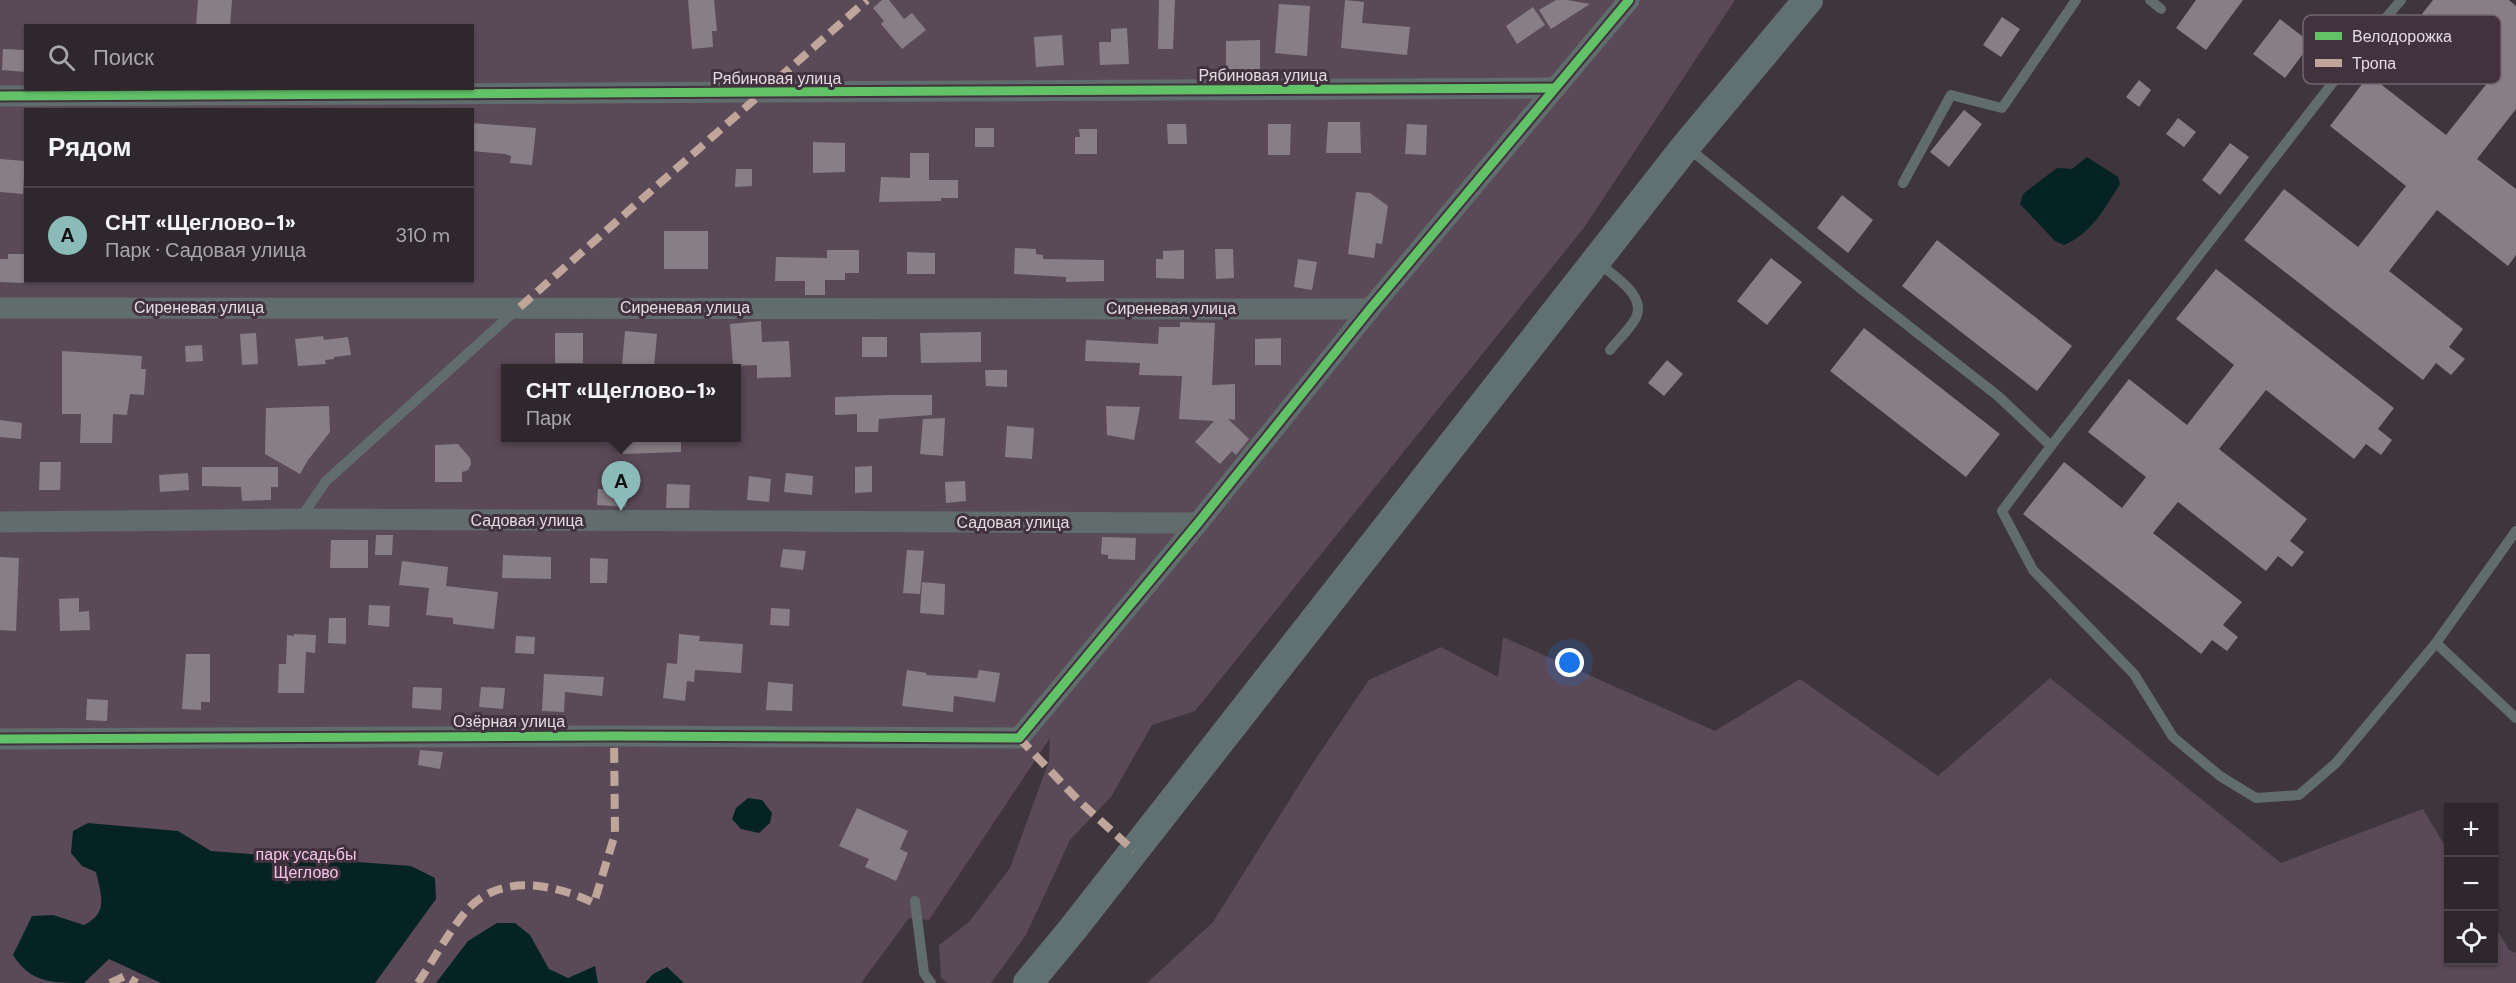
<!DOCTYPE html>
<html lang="ru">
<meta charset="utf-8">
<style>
body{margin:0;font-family:"DM Sans",sans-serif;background:#363035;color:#f1f3f6}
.controls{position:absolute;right:18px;bottom:18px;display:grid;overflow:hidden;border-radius:0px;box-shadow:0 2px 4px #0004}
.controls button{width:54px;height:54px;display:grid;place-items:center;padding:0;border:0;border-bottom:2px solid #494449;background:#2e282d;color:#f1f3f6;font:30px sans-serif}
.you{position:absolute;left:1570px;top:663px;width:21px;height:21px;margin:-15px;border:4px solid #fff;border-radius:50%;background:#1a73e8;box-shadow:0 0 0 9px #1a73e833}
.badge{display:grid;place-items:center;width:39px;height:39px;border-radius:50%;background:#8bbbb9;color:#111;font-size:20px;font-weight:700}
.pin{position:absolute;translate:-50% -50px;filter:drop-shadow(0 2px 3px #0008)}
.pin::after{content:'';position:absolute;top:32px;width:21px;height:18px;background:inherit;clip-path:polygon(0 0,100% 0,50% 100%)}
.popup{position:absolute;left:501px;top:364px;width:240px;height:78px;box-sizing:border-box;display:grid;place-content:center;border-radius:0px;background:#2e282d;filter:drop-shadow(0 2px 4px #0005);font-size:20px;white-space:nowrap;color:#a7a6aa}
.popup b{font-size:22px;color:#f1f3f6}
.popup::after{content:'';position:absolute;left:50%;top:100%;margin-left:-12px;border:12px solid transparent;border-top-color:#2e282d}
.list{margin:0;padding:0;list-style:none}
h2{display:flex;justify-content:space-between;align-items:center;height:78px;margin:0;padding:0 24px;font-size:26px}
h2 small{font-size:20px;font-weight:400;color:#a7a6aa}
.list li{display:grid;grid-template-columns:39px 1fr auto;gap:18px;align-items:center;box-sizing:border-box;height:96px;padding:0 24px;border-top:2px solid #494449}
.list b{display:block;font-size:22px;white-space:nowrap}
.list p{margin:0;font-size:20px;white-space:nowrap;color:#a7a6aa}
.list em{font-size:20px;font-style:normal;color:#a7a6aa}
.icon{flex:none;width:33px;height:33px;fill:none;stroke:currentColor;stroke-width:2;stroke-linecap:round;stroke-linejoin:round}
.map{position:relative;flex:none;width:2516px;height:983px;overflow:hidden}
.search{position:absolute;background:#2e282d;box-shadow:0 2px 4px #0004;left:24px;top:24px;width:450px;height:66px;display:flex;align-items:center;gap:15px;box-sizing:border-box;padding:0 21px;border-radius:0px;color:#a7a6aa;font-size:22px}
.panel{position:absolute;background:#2e282d;box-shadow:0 2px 4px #0004;left:24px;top:108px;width:450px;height:174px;border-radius:0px}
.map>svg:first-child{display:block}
.green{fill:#5a4a57;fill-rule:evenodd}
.water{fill:#062323}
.building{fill:#877f85}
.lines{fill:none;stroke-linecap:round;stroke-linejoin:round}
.lane{stroke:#616c6c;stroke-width:10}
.street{stroke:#616c6c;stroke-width:21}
.secondary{stroke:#617071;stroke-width:30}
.quiet{stroke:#c0a59a;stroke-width:8;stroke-dasharray:15 8;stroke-linecap:butt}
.cycleway-casing{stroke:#41323e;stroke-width:13}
.cycleway{stroke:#61c268;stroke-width:9}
.labels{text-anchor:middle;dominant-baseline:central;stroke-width:6;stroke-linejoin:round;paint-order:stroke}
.street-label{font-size:16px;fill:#e5dbe2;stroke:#41323e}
.park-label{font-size:16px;fill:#f4c2ea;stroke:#41323e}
.key{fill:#41323e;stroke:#72656f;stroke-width:1.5}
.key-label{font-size:16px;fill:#e5dbe2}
</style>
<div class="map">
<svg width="2516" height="983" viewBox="0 0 2516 983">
<rect width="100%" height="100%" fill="#3e363c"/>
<g class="green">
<path d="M 0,0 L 1735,0 L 1583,229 L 1195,711 L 1152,725 L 1111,797 L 1070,840 L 1026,935 L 991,983 L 948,983 L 941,978 L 939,945 L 969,922 L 1010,868 L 1049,761 L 1050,738 L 929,920 L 909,918 L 861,983 L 0,983 ZM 26,26 L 472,26 L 472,88 L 26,88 ZM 26,110 L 472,110 L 472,280 L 26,280 ZM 506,368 L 736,368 L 736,438 L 506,438 Z"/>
<polygon points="1503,637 1715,731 1800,679 1938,776 2050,678 2281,863 2423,809 2448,851 2448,960 2494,960 2494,925 2509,950 2516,953 2516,983 1147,983 1213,922 1311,766 1369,680 1441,647 1498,677"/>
</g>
<g class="water">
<path d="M 2087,157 L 2118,177 L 2120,184 C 2105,208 2091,234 2064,245 L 2055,241 L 2020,204 L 2023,194 L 2057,168 L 2072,169 Z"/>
<polygon points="748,798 762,800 772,813 770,823 759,833 741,829 732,819 736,808"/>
<path d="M 88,823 L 178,831 L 211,851 L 411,866 L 435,878 L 436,899 L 375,983 L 161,983 L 109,959 L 84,983 C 52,983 31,983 13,955 L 32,916 L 53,915 L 84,925 C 109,913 101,895 96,872 L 82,866 L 71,853 L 73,831 Z"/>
<polygon points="497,923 515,923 530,935 549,969 568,978 595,966 598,983 436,983 468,941"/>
<polygon points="667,967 684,983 645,983 653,974"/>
</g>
<g class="building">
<polygon points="198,0 232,0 230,26 196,26"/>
<polygon points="688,0 714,0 717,31 712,31 713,47 692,49"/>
<polygon points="882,0 889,0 904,19 912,13 926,30 902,49 881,24 884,21 873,8"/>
<polygon points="1159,0 1175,0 1173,49 1158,49"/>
<polygon points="1345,0 1364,2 1362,23 1410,27 1407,55 1341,48"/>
<polygon points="1556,0 1567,0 1590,4 1551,29 1539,10"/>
<polygon points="2196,0 2243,0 2206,50 2176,28"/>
<polygon points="2433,0 2509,0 2516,6 2516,109 2477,159 2516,189 2516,255 2508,266 2437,210 2389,271 2463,329 2449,347 2465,359 2451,375 2436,363 2423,380 2244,240 2284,189 2358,247 2406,186 2330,126 2369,75 2446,135 2496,72 2422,14"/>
<polygon points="1279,4 1310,6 1307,56 1275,53"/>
<polygon points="1533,7 1545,25 1517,44 1506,26"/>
<polygon points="2002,17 2020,29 2001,57 1983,45"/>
<polygon points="2280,19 2311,43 2285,78 2253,54"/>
<polygon points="1127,28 1129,64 1100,65 1099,42 1111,42 1111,29"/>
<polygon points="1062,35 1064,65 1036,67 1034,37"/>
<polygon points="1260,40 1260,73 1226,73 1226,41"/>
<polygon points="3,49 26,50 26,72 2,70"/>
<polygon points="2139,80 2151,90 2139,107 2126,97"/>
<polygon points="1964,110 1982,124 1949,167 1930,152"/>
<polygon points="2178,118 2196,132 2184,147 2166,134"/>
<polygon points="1328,122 1360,122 1361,153 1326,153"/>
<polygon points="472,123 536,128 532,165 510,163 511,156 505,154 472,151"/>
<polygon points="1167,124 1186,124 1187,144 1168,144"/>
<polygon points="1268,124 1291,124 1290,155 1268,155"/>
<polygon points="1407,124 1427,125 1426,155 1405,154"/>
<rect x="975" y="128" width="19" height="19"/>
<polygon points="1079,129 1097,129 1097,154 1075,154 1075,137 1080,137"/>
<polygon points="813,142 845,143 845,172 813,173"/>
<polygon points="2230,143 2249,157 2220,195 2202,180"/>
<polygon points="910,153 929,153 929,180 958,180 958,198 941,198 941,201 879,202 881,177 910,178"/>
<polygon points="0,159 25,161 23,194 0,192"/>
<polygon points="736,169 752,169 752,186 735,187"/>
<polygon points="1356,192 1370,193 1388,206 1382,244 1376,243 1374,258 1348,254"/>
<polygon points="1842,195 1873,220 1848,253 1817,228"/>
<rect x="664" y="231" width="44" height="38"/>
<polygon points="1937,240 2072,346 2037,391 1902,286"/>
<polygon points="1015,248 1036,249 1036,254 1043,255 1043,259 1104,260 1104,281 1066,282 1066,277 1014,274"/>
<polygon points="1215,249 1233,249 1234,278 1216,279"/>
<polygon points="827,250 859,250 859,273 845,273 845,280 825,280 825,295 805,295 805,281 775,281 776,257 827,258"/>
<polygon points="1184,250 1184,279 1156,278 1156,259 1163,259 1163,251"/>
<polygon points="907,252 935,253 935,274 907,274"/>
<polygon points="8,254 25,254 24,283 0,282 0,259 8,259"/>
<polygon points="1771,258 1802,282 1767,325 1737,301"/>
<polygon points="1298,259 1317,262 1312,290 1294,287"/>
<polygon points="2216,269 2394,408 2378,429 2392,440 2381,455 2366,444 2354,459 2266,390 2219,449 2307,519 2290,541 2304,552 2292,567 2278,556 2266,571 2178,502 2153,533 2242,602 2223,625 2238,637 2227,651 2212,640 2201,654 2023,514 2064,462 2122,508 2146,477 2088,432 2129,379 2187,425 2234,365 2176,319"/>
<polygon points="761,321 762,342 789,341 791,377 757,378 757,365 733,366 730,324"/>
<polygon points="1180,322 1215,323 1212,385 1235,384 1235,420 1228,419 1249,439 1236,455 1232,451 1220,464 1195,442 1214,421 1179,419 1182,376 1139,375 1140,363 1085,361 1086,340 1158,344 1159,327 1180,327"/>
<polygon points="1864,328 2000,434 1966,477 1830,371"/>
<polygon points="625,331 657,334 654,367 622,365"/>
<polygon points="981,332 981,362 921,363 920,333"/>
<polygon points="256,333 258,364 242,365 240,334"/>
<rect x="555" y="333" width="28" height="30"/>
<polygon points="323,336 324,340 348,337 351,355 334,357 334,359 325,360 326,364 298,366 295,339"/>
<rect x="862" y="337" width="25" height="20"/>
<polygon points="1281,338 1281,365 1255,365 1255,339"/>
<polygon points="202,345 203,361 186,362 185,346"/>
<polygon points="62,351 142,356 141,369 146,369 144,395 130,394 127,415 113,414 112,443 80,443 81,414 62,414"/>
<polygon points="1667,360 1683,374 1664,396 1648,383"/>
<polygon points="985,370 1007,370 1007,387 986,386"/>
<polygon points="888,395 932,395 932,415 879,419 878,432 857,432 857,414 835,415 835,397"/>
<polygon points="329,406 330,432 308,460 300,474 265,454 266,408"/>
<polygon points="1106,406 1140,407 1134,440 1107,435"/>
<polygon points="945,418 943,456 920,454 923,419"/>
<polygon points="0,420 22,423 21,439 0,437"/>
<polygon points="1007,426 1034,428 1032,459 1005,457"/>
<polygon points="623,438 681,438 681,452 623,454"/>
<polygon points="458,444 470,458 471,464 468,470 462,472 462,482 435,482 435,445"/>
<polygon points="40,462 61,462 60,490 39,490"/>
<polygon points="872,466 872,492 855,493 855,467"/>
<polygon points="202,467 278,467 278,487 271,487 271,500 242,501 241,487 202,486"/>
<polygon points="188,473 189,490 160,492 159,475"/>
<polygon points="786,473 813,476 812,495 784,492"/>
<polygon points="749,476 771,479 769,502 747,500"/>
<polygon points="965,481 966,501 946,503 945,482"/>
<polygon points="667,484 690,485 689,508 666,508"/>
<polygon points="598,489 627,491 626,507 597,505"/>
<polygon points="376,535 393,535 392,555 375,555"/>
<polygon points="1102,537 1136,538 1135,560 1108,559 1108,555 1101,554"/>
<polygon points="331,540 368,540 368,568 330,568"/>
<polygon points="783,549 806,551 803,570 780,567"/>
<polygon points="907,550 924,551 920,594 903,593"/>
<polygon points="503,555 551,557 551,579 502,578"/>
<polygon points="0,557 19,558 16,631 0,630"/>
<polygon points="590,558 608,559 607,583 590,583"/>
<polygon points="402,561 448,567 446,586 498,592 494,629 453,624 453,618 426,615 429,588 399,585"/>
<polygon points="922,582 945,584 944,615 920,613"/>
<polygon points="79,598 79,612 89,611 90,630 60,631 59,599"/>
<polygon points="369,605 390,606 389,627 368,625"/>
<polygon points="771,608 790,609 789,626 770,625"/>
<polygon points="329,618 346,618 346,644 328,643"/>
<polygon points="294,634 316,635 315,653 306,652 304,693 278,693 279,664 286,664 287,635 294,636"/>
<polygon points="679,634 700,636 699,641 743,644 741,673 695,670 694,682 687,681 685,701 663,698 667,663 677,664"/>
<polygon points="516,636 535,637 534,654 515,653"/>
<polygon points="186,654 210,654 210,702 201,702 201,710 182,709"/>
<polygon points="907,670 927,673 926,675 977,678 979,670 1000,673 995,702 954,696 953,712 902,706"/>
<polygon points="544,674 604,677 602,696 565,692 564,712 542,711"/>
<polygon points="768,682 793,684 792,711 766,710"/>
<polygon points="413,687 442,688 441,710 412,708"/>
<polygon points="481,687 505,688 503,709 479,707"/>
<polygon points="87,699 108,700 107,721 86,720"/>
<polygon points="420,750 443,752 440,769 418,765"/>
<polygon points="857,808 908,831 900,849 908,853 896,881 865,867 869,859 839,846"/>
</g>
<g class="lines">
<g class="lane">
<polyline points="2150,0 2161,9"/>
<polyline points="1687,147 1860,288 1998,396 2051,446 2002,511 2033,570 2134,674 2173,737 2220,776 2256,798 2299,795 2336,763 2436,643 2516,531"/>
<polyline points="1903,183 1951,95 2002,108 2076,0"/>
<path d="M 1598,263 C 1614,276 1650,297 1634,321 C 1627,332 1617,341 1610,350"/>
<polyline points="2051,446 2348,63 2401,0"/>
<polyline points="300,519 326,481 515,311"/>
<polyline points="2436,643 2516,718"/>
<polyline points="915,901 924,973 931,983"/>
</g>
<g class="street">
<polyline points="0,96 1555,88"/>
<polyline points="0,308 1370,309"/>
<polyline points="0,522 300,519 1198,523"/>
<polyline points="0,739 614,736 1019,738 1198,523 1370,309 1629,0"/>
</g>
<polyline class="secondary" points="1028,983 1072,930 1686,146 1808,0"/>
<g class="quiet">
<polyline points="520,307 867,0"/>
<polyline points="1019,738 1079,801 1134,851"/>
<polyline points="110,983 125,976 137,983"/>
<path d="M 418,983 C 434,959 449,931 468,909 C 501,873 555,884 594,903 L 615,834 L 614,736"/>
</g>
<g class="cycleway-casing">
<g id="cycleway">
<polyline points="0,96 1555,88"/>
<polyline points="0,739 614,736 1019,738 1198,523 1370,309 1629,0"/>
</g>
</g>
<use href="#cycleway" class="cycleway"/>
</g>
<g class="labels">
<g class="street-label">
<text x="1263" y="75">Рябиновая улица</text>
<text x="777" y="78">Рябиновая улица</text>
<text x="199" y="307">Сиреневая улица</text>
<text x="685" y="307">Сиреневая улица</text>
<text x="1171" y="308">Сиреневая улица</text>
<text x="527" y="520">Садовая улица</text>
<text x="1013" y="522">Садовая улица</text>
<text x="509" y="721">Озёрная улица</text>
</g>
<g class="park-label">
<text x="306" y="854">парк усадьбы<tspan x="306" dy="18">Щеглово</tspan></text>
</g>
</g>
<rect x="2303" y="15" width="198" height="69" rx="9" class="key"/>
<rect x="2315" y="32" width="27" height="8" fill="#61c268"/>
<rect x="2315" y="59" width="27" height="8" fill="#c0a59a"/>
<g class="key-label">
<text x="2352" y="42">Велодорожка</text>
<text x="2352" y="69">Тропа</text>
</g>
</svg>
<div class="controls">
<button>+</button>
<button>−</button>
<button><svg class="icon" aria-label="locate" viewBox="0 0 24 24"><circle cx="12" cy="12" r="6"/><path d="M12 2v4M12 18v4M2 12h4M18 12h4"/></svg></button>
</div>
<div class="you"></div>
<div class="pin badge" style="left:621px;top:511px">A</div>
<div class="popup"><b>СНТ «Щеглово-1»</b>Парк</div>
<div class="search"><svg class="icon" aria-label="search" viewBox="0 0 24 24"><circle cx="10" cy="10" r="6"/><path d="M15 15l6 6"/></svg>Поиск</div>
<section class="panel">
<h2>Рядом<small></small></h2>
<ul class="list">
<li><span class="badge">A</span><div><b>СНТ «Щеглово-1»</b><p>Парк · Садовая улица</p></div><em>310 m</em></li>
</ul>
</section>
</div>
